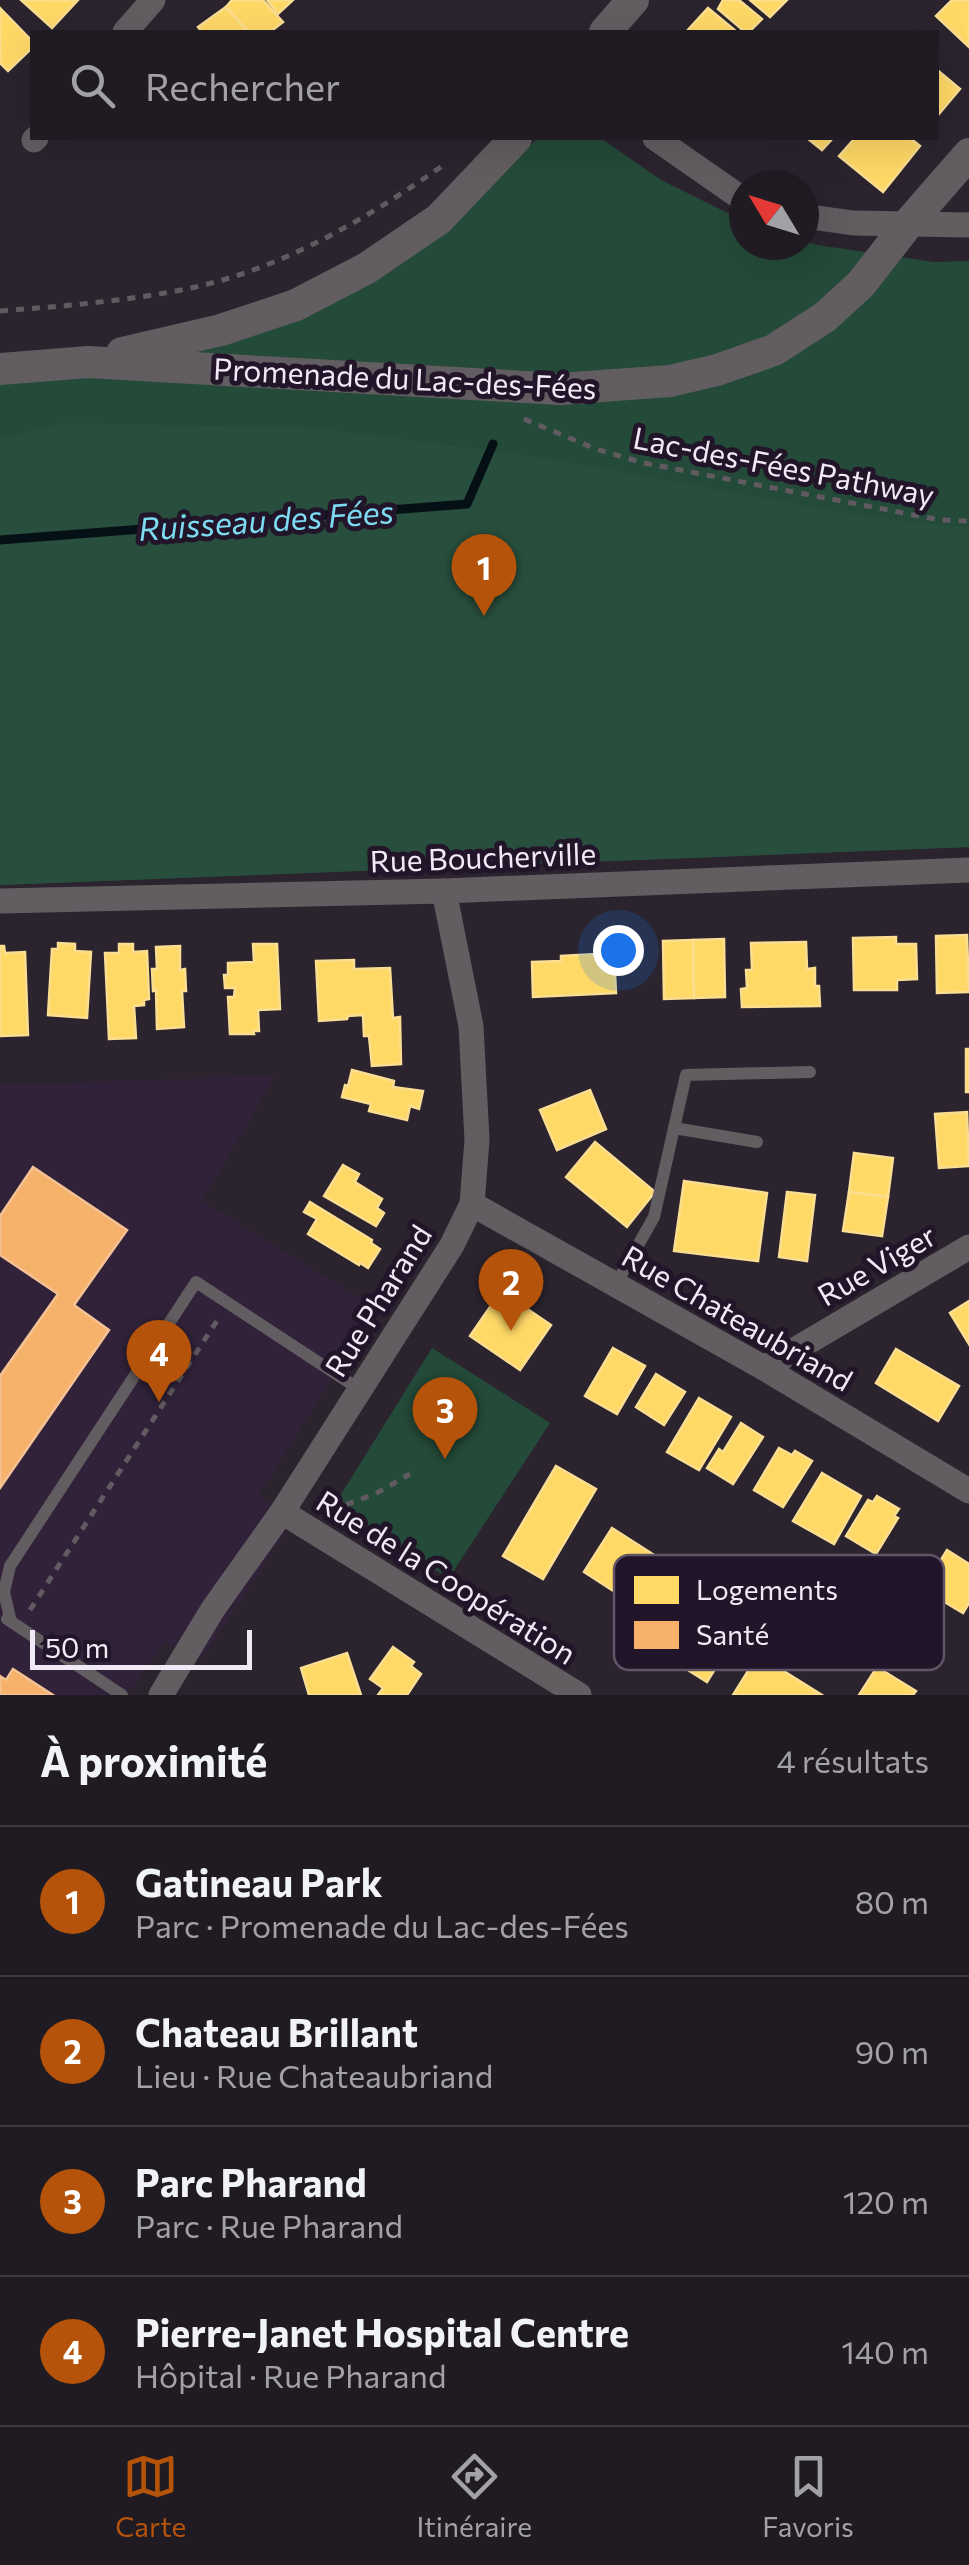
<!DOCTYPE html>
<html lang="fr">
<meta charset="utf-8">
<style>
body{margin:0;font-family:Commissioner,sans-serif;background:#2d2830;color:#f1f3f6}
.compass{position:absolute;left:729px;top:170px;width:90px;height:90px;border-radius:50%;background:#201b23;box-shadow:0 10px 40px #0002;rotate:308deg}
.scale{position:absolute;left:30px;bottom:25px;width:222px;box-sizing:border-box;padding-left:10px;border:5px solid #f2e9f7;border-top:0;font-size:28px;line-height:35px;white-space:nowrap;color:#f2e9f7;-webkit-text-stroke:8px #221529;paint-order:stroke}
.you{position:absolute;left:618px;top:950px;width:35px;height:35px;margin:-25px;border:8px solid #fff;border-radius:50%;background:#1a73e8;box-shadow:0 0 0 15px #1a73e833}
.badge{display:grid;place-items:center;width:65px;height:65px;border-radius:50%;background:#b45309;color:#fff;font-size:32px;font-weight:700}
.pin{position:absolute;translate:-50% -82px;filter:drop-shadow(0 2px 5px #0008)}
.pin::after{content:'';position:absolute;top:52px;width:35px;height:30px;background:inherit;clip-path:polygon(0 0,100% 0,50% 100%)}
.list{margin:0;padding:0;list-style:none}
h2{display:flex;justify-content:space-between;align-items:center;height:130px;margin:0;padding:0 40px;font-size:42px}
h2 small{font-size:32px;font-weight:400;color:#a2a1a6}
.list li{display:grid;grid-template-columns:65px 1fr auto;gap:30px;align-items:center;box-sizing:border-box;height:150px;padding:0 40px;border-top:2px solid #3d3941}
.list b{display:block;font-size:38px;white-space:nowrap}
.list p{margin:0;font-size:32px;white-space:nowrap;color:#a2a1a6}
.list em{font-size:32px;font-style:normal;color:#a2a1a6}
.icon{flex:none;width:55px;height:55px;fill:none;stroke:currentColor;stroke-width:2;stroke-linecap:round;stroke-linejoin:round}
.map{position:relative;flex:none;width:969px;height:1695px;overflow:hidden}
.search{position:absolute;background:#201b23;box-shadow:0 10px 40px #0002;left:30px;right:30px;top:30px;height:110px;display:flex;align-items:center;gap:25px;box-sizing:border-box;padding:0 35px;border-radius:0px;color:#a2a1a6;font-size:38px}
.sheet{height:730px;background:#201b23}
nav{display:flex;justify-content:space-around;align-items:center;box-sizing:border-box;height:140px;border-top:2px solid #3d3941;background:#201b23;font-size:28px;color:#a2a1a6}
nav a{display:grid;justify-items:center;gap:5px}
nav .on{color:#b45309}
.map>svg:first-child{display:block}
.built{fill:#312239}
.green{fill:#244a39}
.forest{fill:#284f3e}
.homes{fill:#ffd966;stroke:#fbde92;stroke-width:2.5}
.health{fill:#f6b26b;stroke:#f5c295;stroke-width:2.5}
.lines{fill:none;stroke-linecap:round;stroke-linejoin:round}
.stream{stroke:#041015;stroke-width:9}
.path{stroke:#615b61;stroke-width:5;stroke-dasharray:8 8;stroke-linecap:butt}
.service{stroke:#625d61;stroke-width:12}
.minor{stroke:#625d61;stroke-width:25}
.tertiary{stroke:#625d61;stroke-width:32}
.labels{text-anchor:middle;dominant-baseline:central;stroke-width:10;stroke-linejoin:round;paint-order:stroke}
.street-label{font-size:30px;fill:#f2e9f7;stroke:#221529}
.water-label{font-size:32px;font-style:italic;fill:#7ddbf2;stroke:#221529}
.key{fill:#221529;stroke:#605567;stroke-width:2.5}
.key-label{font-size:28px;fill:#f2e9f7}
</style>
<div class="map">
<svg width="969" height="1695" viewBox="0 0 969 1695">
<rect width="100%" height="100%" fill="#2b242f"/>
<polygon class="built" points="275,1076 202,1201 376,1308 258,1496 294,1519 201,1661 165,1642 127,1695 0,1695 0,1085"/>
<g class="green">
<polygon points="538,138 596,138 605,141 661,180 744,221 744,245 804,245 804,241 818,245 934,262 969,261 969,847 0,885 0,385 233,341 459,212"/>
<polygon points="432,1348 550,1423 449,1578 347,1517 340,1496"/>
</g>
<polygon class="forest" points="64,423 316,428 539,457 870,517 969,528 969,847 0,885 0,439"/>
<g class="homes">
<polygon points="21,0 78,0 52,28"/>
<polygon points="232,0 263,0 283,22 270,32 249,32 226,7"/>
<polygon points="267,0 293,0 278,14"/>
<polygon points="723,0 739,0 762,19 749,32 745,32 718,9"/>
<polygon points="750,0 787,0 770,17"/>
<polygon points="952,0 969,0 969,47 936,16"/>
<polygon points="226,7 248,32 202,32 198,27"/>
<polygon points="0,8 32,41 32,48 8,71 0,63"/>
<polygon points="708,8 737,32 686,32"/>
<polygon points="936,69 960,89 939,114 936,111"/>
<polygon points="807,138 833,138 822,150"/>
<polygon points="855,138 910,138 920,146 883,192 839,156"/>
<polygon points="967,935 969,992 937,993 936,936"/>
<polygon points="896,937 896,944 916,944 917,979 897,980 897,990 854,990 853,938"/>
<polygon points="724,939 725,997 694,998 693,940"/>
<polygon points="693,940 694,998 664,999 663,941"/>
<polygon points="806,942 807,969 815,968 815,986 819,986 820,1006 742,1007 741,989 747,988 746,970 752,970 751,943"/>
<polygon points="58,943 75,944 75,951 91,952 87,1018 48,1015 52,949 58,949"/>
<polygon points="119,944 133,944 133,952 147,951 149,999 144,1000 144,1005 134,1006 136,1038 109,1039 105,953 119,953"/>
<polygon points="253,944 277,944 280,1009 258,1010 259,1031 253,1031 254,1034 230,1034 228,997 234,997 235,988 225,988 224,975 228,975 228,963 254,962"/>
<polygon points="0,946 4,946 5,953 25,952 28,1035 0,1036"/>
<polygon points="180,946 180,970 185,969 186,991 182,991 184,1027 157,1029 156,990 153,991 152,969 157,969 156,947"/>
<polygon points="614,953 616,993 533,997 532,962 561,961 561,956"/>
<polygon points="354,960 354,969 390,968 393,1018 400,1017 401,1064 372,1066 369,1036 364,1036 363,1015 348,1016 347,1019 319,1021 316,961"/>
<rect x="966" y="1049" width="3" height="43"/>
<polygon points="352,1070 394,1081 393,1087 423,1091 419,1109 410,1106 407,1120 369,1111 371,1104 342,1097 345,1085 348,1086"/>
<polygon points="590,1090 606,1129 557,1150 540,1110"/>
<polygon points="967,1112 969,1166 939,1168 935,1114"/>
<polygon points="595,1142 655,1192 627,1227 566,1177"/>
<polygon points="854,1153 893,1158 888,1197 849,1192"/>
<polygon points="343,1165 359,1174 355,1182 382,1199 377,1208 384,1213 376,1226 324,1196"/>
<polygon points="684,1181 767,1193 758,1261 674,1251"/>
<polygon points="787,1192 815,1195 807,1261 779,1257"/>
<polygon points="849,1192 888,1197 882,1236 843,1231"/>
<polygon points="310,1202 372,1240 371,1243 380,1249 368,1268 360,1263 359,1265 308,1234 317,1219 304,1212"/>
<polygon points="501,1291 551,1325 520,1370 470,1336"/>
<polygon points="969,1301 969,1344 950,1313"/>
<polygon points="613,1348 645,1366 617,1414 585,1396"/>
<polygon points="896,1349 959,1386 938,1421 876,1383"/>
<polygon points="656,1374 685,1392 664,1425 636,1407"/>
<polygon points="699,1398 731,1417 699,1470 667,1452"/>
<polygon points="741,1423 763,1437 733,1484 707,1468 719,1449 723,1452"/>
<polygon points="779,1448 792,1455 795,1451 812,1461 783,1507 754,1490"/>
<polygon points="556,1466 596,1489 543,1579 503,1556"/>
<polygon points="822,1473 861,1496 834,1544 793,1521"/>
<polygon points="877,1496 899,1509 894,1516 898,1518 876,1554 846,1536 868,1500 873,1502"/>
<polygon points="612,1528 684,1574 655,1618 584,1572"/>
<polygon points="947,1550 969,1564 969,1603 963,1613 923,1589"/>
<polygon points="722,1571 761,1595 707,1682 669,1658"/>
<polygon points="393,1647 414,1662 411,1666 421,1674 407,1695 378,1695 383,1688 370,1679"/>
<polygon points="347,1653 361,1695 309,1695 301,1668"/>
<polygon points="758,1655 822,1695 733,1695"/>
<polygon points="877,1667 916,1691 913,1695 859,1695"/>
</g>
<g class="health">
<polygon points="33,1167 127,1230 74,1305 109,1330 0,1488 0,1376 58,1294 0,1255 0,1216"/>
<polygon points="13,1669 53,1695 0,1695 0,1676 6,1680"/>
</g>
<g class="lines">
<polyline class="stream" points="0,540 467,504 493,444"/>
<g class="path">
<path d="M 0,311 C 64,306 128,301 191,288 C 284,268 368,218 445,164"/>
<polyline points="524,419 596,449 644,463 940,520 969,521"/>
<polyline points="331,1510 375,1494 410,1474"/>
<polyline points="30,1610 218,1319"/>
</g>
<g class="service">
<polyline points="674,1128 686,1075 810,1072"/>
<polyline points="616,1284 654,1217 674,1128 757,1142"/>
<polyline points="7,1619 122,1695"/>
<polyline points="11,1622 4,1592 10,1566 196,1282 359,1389"/>
</g>
<g class="minor">
<polyline points="125,32 153,0"/>
<polyline points="655,138 744,200"/>
<polyline points="34,140 36,138"/>
<polyline points="804,216 853,223 969,225"/>
<polyline points="0,901 444,891 969,870"/>
<polyline points="472,1204 764,1368 969,1491"/>
<polyline points="764,1368 969,1247"/>
<polyline points="282,1512 579,1695"/>
<polyline points="161,1695 213,1609 282,1512 452,1245 472,1204 477,1140 471,1026 444,891"/>
</g>
<g class="tertiary">
<polyline points="605,32 633,0"/>
<polyline points="122,353 221,330 296,305 367,268 439,219 516,138"/>
<polyline points="0,369 88,362 560,389 670,381 717,370 774,350 825,317 861,284 907,225 969,154"/>
</g>
</g>
<g class="labels">
<g class="street-label">
<text transform="translate(405 377) rotate(3)">Promenade du Lac-des-Fées</text>
<text transform="translate(784 465) rotate(11)">Lac-des-Fées Pathway</text>
<text transform="translate(483 856) rotate(-2)">Rue Boucherville</text>
<text transform="translate(876 1264) rotate(-30)">Rue Viger</text>
<text transform="translate(377 1300) rotate(-58)">Rue Pharand</text>
<text transform="translate(738 1317) rotate(30)">Rue Chateaubriand</text>
<text transform="translate(447 1576) rotate(32)">Rue de la Coopération</text>
</g>
<g class="water-label">
<text transform="translate(266 519) rotate(-4)">Ruisseau des Fées</text>
</g>
</g>
<rect x="614" y="1555" width="330" height="115" rx="15" class="key"/>
<rect x="634" y="1576" width="45" height="28" fill="#ffd966"/>
<rect x="634" y="1621" width="45" height="28" fill="#f6b26b"/>
<g class="key-label">
<text x="696" y="1600">Logements</text>
<text x="696" y="1645">Santé</text>
</g>
</svg>
<svg class="compass" viewBox="-18 -18 36 36"><path d="M0-13l5 13h-10z" fill="#e53935"/><path d="M0 13l5-13h-10z" fill="#a2a1a6"/></svg>
<div class="scale">50 m</div>
<div class="you"></div>
<div class="pin badge" style="left:484px;top:616px">1</div>
<div class="pin badge" style="left:511px;top:1331px">2</div>
<div class="pin badge" style="left:445px;top:1459px">3</div>
<div class="pin badge" style="left:159px;top:1402px">4</div>
<div class="search"><svg class="icon" aria-label="search" viewBox="0 0 24 24"><circle cx="10" cy="10" r="6"/><path d="M15 15l6 6"/></svg>Rechercher</div>
</div>
<section class="sheet">
<h2>À proximité<small>4 résultats</small></h2>
<ul class="list">
<li><span class="badge">1</span><div><b>Gatineau Park</b><p>Parc · Promenade du Lac-des-Fées</p></div><em>80 m</em></li>
<li><span class="badge">2</span><div><b>Chateau Brillant</b><p>Lieu · Rue Chateaubriand</p></div><em>90 m</em></li>
<li><span class="badge">3</span><div><b>Parc Pharand</b><p>Parc · Rue Pharand</p></div><em>120 m</em></li>
<li><span class="badge">4</span><div><b>Pierre-Janet Hospital Centre</b><p>Hôpital · Rue Pharand</p></div><em>140 m</em></li>
</ul>
</section>
<nav>
<a class="on"><svg class="icon" aria-label="map" viewBox="0 0 24 24"><path d="M3 6l6-2 6 2 6-2v14l-6 2-6-2-6 2zM9 4v14M15 6v14"/></svg>Carte</a>
<a><svg class="icon" aria-label="directions" viewBox="0 0 24 24"><path d="M12 3l9 9-9 9-9-9zM9 14v-3h6M13 9l2 2-2 2"/></svg>Itinéraire</a>
<a><svg class="icon" aria-label="saved" viewBox="0 0 24 24"><path d="M7 4h10v16l-5-4-5 4z"/></svg>Favoris</a>
</nav>
